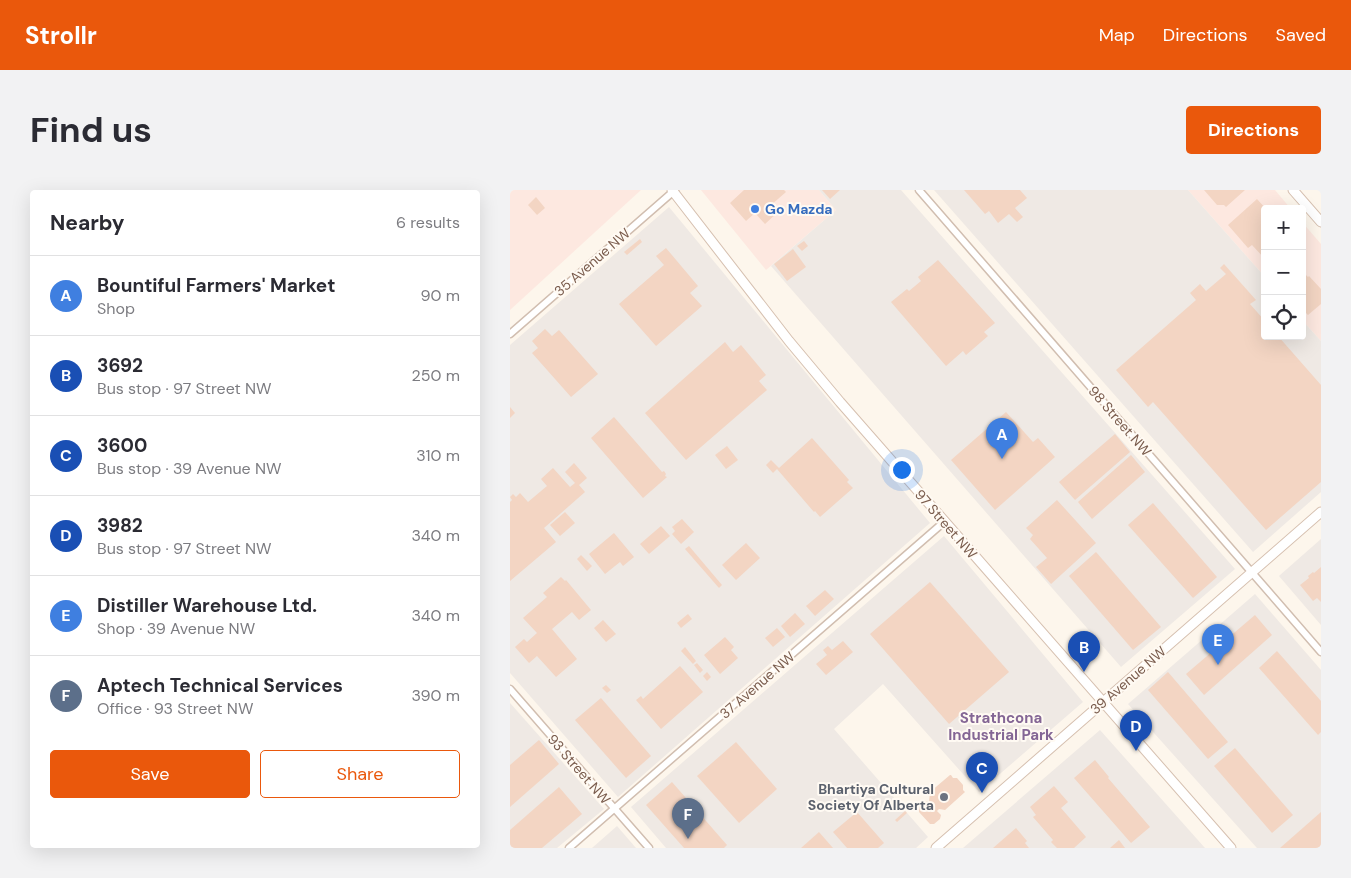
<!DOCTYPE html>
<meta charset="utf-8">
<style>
body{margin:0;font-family:"DM Sans",sans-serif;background:#f2f2f3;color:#2b2b33}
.controls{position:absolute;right:15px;top:15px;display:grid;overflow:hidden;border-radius:5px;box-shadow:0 5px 20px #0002}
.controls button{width:45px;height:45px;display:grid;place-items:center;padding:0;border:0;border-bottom:1px solid #e1e1e2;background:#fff;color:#2b2b33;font:25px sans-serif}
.you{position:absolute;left:391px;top:279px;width:18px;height:18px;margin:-12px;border:4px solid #fff;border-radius:50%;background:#1a73e8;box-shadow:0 0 0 8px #1a73e833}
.badge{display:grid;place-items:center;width:32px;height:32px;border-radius:50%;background:#ea580c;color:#fff;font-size:16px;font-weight:700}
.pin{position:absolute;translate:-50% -41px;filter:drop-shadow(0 1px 2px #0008)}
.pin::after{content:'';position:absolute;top:26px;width:18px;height:15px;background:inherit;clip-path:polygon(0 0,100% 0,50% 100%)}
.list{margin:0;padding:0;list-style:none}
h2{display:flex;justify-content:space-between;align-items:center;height:65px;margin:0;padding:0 20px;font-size:21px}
h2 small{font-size:16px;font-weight:400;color:#7c7c81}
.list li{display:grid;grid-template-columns:32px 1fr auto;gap:15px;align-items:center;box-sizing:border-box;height:80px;padding:0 20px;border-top:1px solid #e1e1e2}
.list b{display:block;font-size:19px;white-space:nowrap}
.list p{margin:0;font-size:16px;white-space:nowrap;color:#7c7c81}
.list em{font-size:16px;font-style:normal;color:#7c7c81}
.actions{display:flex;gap:10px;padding:15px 20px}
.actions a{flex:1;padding:11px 0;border:1px solid #ea580c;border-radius:5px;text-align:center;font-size:18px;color:#ea580c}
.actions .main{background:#ea580c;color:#fff}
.icon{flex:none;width:28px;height:28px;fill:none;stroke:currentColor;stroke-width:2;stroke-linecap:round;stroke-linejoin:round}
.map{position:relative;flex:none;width:811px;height:658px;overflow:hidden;border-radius:5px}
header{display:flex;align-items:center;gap:30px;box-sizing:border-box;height:70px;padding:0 25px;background:#ea580c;color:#fff}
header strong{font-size:24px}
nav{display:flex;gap:28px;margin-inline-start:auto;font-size:18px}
.intro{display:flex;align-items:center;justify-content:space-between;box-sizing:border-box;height:120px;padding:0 30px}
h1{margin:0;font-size:35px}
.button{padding:12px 22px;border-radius:5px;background:#ea580c;color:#fff;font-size:18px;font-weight:700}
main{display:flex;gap:30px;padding:0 30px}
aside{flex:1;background:#fff;border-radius:5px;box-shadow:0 5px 20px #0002}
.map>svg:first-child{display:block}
.commercial{fill:#fde8e0}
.industrial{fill:#efe9e4}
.building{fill:#f3d5c3}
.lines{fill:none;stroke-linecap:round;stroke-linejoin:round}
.street-casing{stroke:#d1beb0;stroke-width:9}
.secondary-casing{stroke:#d6c0b0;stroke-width:11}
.street{stroke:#fff;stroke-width:6}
.secondary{stroke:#fff;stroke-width:9}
.shop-dot{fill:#3f7fe0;stroke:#fffaf3;stroke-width:2}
.worship-dot{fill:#6b7280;stroke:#fffaf3;stroke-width:2}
.labels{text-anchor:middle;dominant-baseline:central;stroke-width:4;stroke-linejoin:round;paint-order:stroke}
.shop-label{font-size:14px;font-weight:bold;fill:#366cbe;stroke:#fffaf3;text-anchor:start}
.street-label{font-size:14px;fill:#7a5c4d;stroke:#fffaf3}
.worship-label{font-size:14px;font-weight:bold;fill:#5b616d;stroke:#fffaf3;text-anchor:end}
.neighbourhood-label{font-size:15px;font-weight:bold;fill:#846695;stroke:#fffaf3}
</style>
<header>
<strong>Strollr</strong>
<nav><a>Map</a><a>Directions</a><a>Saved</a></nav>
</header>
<div class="intro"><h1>Find us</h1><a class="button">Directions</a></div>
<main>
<aside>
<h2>Nearby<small>6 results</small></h2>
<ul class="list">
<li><span class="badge" style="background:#3f7fe0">A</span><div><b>Bountiful Farmers' Market</b><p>Shop</p></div><em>90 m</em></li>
<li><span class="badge" style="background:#1a4fb4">B</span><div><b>3692</b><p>Bus stop · 97 Street NW</p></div><em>250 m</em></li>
<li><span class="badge" style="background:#1a4fb4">C</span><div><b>3600</b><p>Bus stop · 39 Avenue NW</p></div><em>310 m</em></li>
<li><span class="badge" style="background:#1a4fb4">D</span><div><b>3982</b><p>Bus stop · 97 Street NW</p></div><em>340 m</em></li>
<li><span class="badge" style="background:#3f7fe0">E</span><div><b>Distiller Warehouse Ltd.</b><p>Shop · 39 Avenue NW</p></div><em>340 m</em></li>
<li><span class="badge" style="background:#5c6f8a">F</span><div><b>Aptech Technical Services</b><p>Office · 93 Street NW</p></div><em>390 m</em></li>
</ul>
<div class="actions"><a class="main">Save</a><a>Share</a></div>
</aside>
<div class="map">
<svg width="811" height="658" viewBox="0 0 811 658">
<rect width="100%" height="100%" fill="#fdf6ec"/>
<g class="commercial">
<polygon points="0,0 131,0 0,120"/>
<polygon points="191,0 309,0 326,20 256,80"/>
<polygon points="678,0 765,0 781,19 755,19 755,87"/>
<polygon points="792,32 811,54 811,151 792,130"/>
</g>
<g class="industrial">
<polygon points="309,0 391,0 725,379 611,477 261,76 326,20"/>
<polygon points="424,0 678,0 755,87 755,146 792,146 792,130 811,151 811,302 743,362"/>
<polygon points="159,17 420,333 108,607 0,483 0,155"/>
<polygon points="434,346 573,512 469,602 373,494 324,539 418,647 406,658 156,658 121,617"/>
<polygon points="811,349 811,435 769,386"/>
<polygon points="745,404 811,480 811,658 747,658 618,514"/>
<polygon points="0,513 94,619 47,658 0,658"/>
<polygon points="590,540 695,658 453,658"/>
<polygon points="107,636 126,658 82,658"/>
</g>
<g class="building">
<polygon points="234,0 274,0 276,2 260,16 267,23 255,34 245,23 236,31 220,13"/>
<polygon points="312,0 330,0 320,9"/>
<polygon points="454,0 510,0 517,8 505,18 513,27 507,32 499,24 488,33 479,21 475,24"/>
<polygon points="694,0 735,0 716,17 714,15 707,15"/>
<polygon points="26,7 35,18 27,25 18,15"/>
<polygon points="747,9 756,19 755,19 755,69 742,55 738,58 718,35"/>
<polygon points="130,49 132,52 117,65 114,62"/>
<polygon points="294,51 298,56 292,61 287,56"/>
<polygon points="156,58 188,96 180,103 192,116 146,156 109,114 154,75 146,66"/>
<polygon points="283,59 296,77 277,91 264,74"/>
<polygon points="428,70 485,133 474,142 478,146 456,165 453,161 436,176 381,112 397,99 399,101 411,91 408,87"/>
<polygon points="714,74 746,110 740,114 755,131 755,146 768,146 811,195 811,292 756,340 643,212 638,217 606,180 686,110 680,103 690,94 696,101 716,84 710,78"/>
<polygon points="792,81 798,87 799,86 811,99 811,114 798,125 792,119"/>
<polygon points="35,139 42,146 49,140 88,184 61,207 22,163 28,158 22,151"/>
<polygon points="215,152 223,162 231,155 256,185 249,191 257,200 176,270 135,223"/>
<polygon points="0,217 5,223 0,228"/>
<polygon points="496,222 523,252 528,248 545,267 485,320 441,270"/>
<polygon points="104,227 152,282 154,281 156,284 155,286 157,287 133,308 81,248"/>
<polygon points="605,244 620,262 565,310 549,292"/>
<polygon points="302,248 339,290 337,292 343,298 310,327 305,321 304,322 267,279 263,283 256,275 261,270 269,278"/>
<polygon points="217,256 228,270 216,279 205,265"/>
<polygon points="621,265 635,282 582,329 568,312"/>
<polygon points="64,273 77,288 69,295 75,302 34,338 46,352 0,391 0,312 2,310 0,307 3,304 6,307 10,303 18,312 37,296 31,289 43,278 60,297 65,293 55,282"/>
<polygon points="547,310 586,353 541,394 526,377 537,368 520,349 523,345 516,338"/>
<polygon points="643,313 707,387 683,408 618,335"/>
<polygon points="55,322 65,333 50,346 40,335"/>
<polygon points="172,329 184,342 171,354 162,344 165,341 162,337"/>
<polygon points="151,336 160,346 139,364 130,354"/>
<polygon points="104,343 124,367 113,376 110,372 95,384 79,364"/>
<polygon points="236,353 250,368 226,390 212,375"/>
<polygon points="179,356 212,395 209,398 175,359"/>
<polygon points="586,362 651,437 623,460 559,386"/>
<polygon points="71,365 82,376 77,381 67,369"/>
<polygon points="811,377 811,412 807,408 803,411 790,395 799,388 798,386 803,382 804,383"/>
<polygon points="51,387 55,391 56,390 81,420 69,430 62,422 42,439 67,469 46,487 27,466 19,473 5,457 14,449 17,452 27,443 13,428 37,407 33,403"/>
<polygon points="420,392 499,482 439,534 360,444"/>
<polygon points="315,400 324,409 305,426 296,416"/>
<polygon points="285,423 295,434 280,447 271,436"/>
<polygon points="178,424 182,429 171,438 167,433"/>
<polygon points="745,425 762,445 694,505 676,484"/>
<polygon points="93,430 106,444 96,452 84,438"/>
<polygon points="267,438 275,447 263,457 255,448"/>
<polygon points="215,447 224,457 221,460 228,468 210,484 194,465"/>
<polygon points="333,451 343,462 316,485 306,474 317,465 313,460 318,456 322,460"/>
<polygon points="175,457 186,471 183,474 171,461"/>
<polygon points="767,461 811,511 811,542 808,545 749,478"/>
<polygon points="187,473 193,480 190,483 184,475"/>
<polygon points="170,476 193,502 151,539 126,510 131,506 133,509"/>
<polygon points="197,482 201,487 197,491 193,486"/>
<polygon points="658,482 718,552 698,569 638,500"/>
<polygon points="96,495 101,500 97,503 92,498"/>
<polygon points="91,508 141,566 116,588 65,530"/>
<polygon points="29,550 49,574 0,617 0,575"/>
<polygon points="226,552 267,599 229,633 187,586"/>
<polygon points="725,558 783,625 762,643 704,576"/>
<polygon points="585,570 599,587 598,588 640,637 621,653 564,588"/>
<polygon points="440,585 441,585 443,588 447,588 453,595 453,600 455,602 435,620 429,619 427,621 431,625 430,629 424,634 420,634 409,622 409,616 415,611 419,612 420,602"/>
<polygon points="162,592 217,655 214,658 174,658 136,615"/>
<polygon points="544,596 558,612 551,618 576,647 564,658 547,658 541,652 543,650 523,627 526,625 520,617"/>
<polygon points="49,597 72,624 32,658 0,658 0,640"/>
<polygon points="395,621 397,623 387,632 385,630"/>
<polygon points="347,622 374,653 368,658 337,658 323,642"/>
<polygon points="811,622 811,658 770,658"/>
<polygon points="506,638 517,651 515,653 519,658 483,658"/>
<polygon points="309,642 323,658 291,658"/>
<polygon points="609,650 615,658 600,658"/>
</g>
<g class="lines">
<g class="street-casing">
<g id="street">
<polyline points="409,0 811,462"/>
<polyline points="0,144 165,0"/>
<polyline points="0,499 139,658"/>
<polyline points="59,658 434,332"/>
</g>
</g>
<g class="secondary-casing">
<g id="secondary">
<polyline points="162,0 279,151 330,212 721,658"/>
<polyline points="783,0 811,32"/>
<polyline points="426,658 811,322"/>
</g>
</g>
<use href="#street" class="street"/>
<use href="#secondary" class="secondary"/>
</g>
<circle class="shop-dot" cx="245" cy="19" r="5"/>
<circle class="worship-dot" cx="434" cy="607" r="5"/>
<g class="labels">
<g class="shop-label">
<text x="255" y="19">Go Mazda</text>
</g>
<g class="street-label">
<text transform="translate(82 72) rotate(-41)">35 Avenue NW</text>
<text transform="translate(610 231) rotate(49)">98 Street NW</text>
<text transform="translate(436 334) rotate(49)">97 Street NW</text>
<text transform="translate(618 490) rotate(-41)">39 Avenue NW</text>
<text transform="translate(247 495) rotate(-41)">37 Avenue NW</text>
<text transform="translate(69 579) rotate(49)">93 Street NW</text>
</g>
<g class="worship-label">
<text x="424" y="599">Bhartiya Cultural<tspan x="424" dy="16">Society Of Alberta</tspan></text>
</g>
<g class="neighbourhood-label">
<text x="491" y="528">Strathcona<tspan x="491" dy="17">Industrial Park</tspan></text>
</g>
</g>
</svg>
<div class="controls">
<button>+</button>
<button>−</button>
<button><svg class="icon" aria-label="locate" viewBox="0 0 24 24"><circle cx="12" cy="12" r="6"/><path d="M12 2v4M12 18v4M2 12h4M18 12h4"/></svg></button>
</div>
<div class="you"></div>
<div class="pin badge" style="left:492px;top:269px;background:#3f7fe0">A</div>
<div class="pin badge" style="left:574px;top:482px;background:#1a4fb4">B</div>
<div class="pin badge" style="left:472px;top:603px;background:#1a4fb4">C</div>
<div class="pin badge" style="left:626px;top:561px;background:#1a4fb4">D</div>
<div class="pin badge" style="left:708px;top:475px;background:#3f7fe0">E</div>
<div class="pin badge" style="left:178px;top:649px;background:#5c6f8a">F</div>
</div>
</main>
